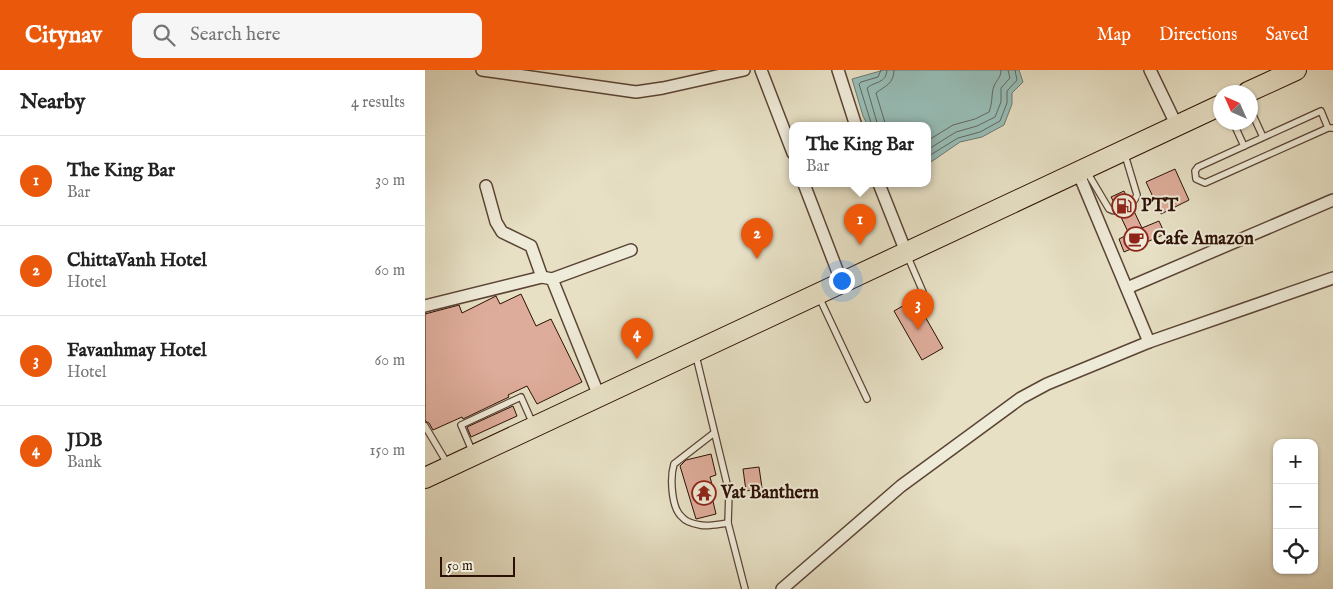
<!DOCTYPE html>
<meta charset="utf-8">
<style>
body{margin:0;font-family:"IM FELL English",serif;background:#f6f6f6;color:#222}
.controls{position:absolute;right:15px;bottom:15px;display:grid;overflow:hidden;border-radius:10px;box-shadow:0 1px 4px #0004}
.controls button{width:45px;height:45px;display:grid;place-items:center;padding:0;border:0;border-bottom:1px solid #e0e0e0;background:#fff;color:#222;font:25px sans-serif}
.compass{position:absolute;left:788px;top:15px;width:45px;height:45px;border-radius:50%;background:#fff;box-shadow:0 1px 4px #0004;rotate:315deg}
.scale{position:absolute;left:15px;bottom:12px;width:75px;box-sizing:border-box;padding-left:5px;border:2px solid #2c1004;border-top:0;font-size:14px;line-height:18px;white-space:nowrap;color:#2c1004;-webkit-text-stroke:4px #efebd9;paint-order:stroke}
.you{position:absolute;left:416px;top:210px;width:18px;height:18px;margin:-12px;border:4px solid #fff;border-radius:50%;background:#1a73e8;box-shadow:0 0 0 8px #1a73e833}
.badge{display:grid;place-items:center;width:32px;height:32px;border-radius:50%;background:#ea580c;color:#fff;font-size:16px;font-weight:700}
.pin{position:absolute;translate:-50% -41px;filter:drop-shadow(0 1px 2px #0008)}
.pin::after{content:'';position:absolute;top:26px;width:18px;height:15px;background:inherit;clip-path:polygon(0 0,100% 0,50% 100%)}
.popup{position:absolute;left:364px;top:52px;width:142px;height:65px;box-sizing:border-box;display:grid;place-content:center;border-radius:10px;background:#fff;filter:drop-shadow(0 1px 4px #0005);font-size:16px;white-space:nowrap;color:#767676}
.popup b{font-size:19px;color:#222}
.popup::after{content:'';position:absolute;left:50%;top:100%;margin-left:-10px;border:10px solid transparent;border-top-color:#fff}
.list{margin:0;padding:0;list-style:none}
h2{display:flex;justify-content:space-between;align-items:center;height:65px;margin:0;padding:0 20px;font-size:21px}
h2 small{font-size:16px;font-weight:400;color:#767676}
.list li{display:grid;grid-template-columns:32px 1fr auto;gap:15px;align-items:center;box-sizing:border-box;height:90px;padding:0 20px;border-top:1px solid #e0e0e0}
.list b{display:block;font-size:19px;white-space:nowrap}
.list p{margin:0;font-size:16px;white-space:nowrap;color:#767676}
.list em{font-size:16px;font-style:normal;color:#767676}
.icon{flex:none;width:28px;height:28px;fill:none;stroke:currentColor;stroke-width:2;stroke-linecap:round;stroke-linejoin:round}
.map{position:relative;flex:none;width:908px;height:519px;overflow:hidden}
header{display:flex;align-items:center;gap:30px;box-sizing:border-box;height:70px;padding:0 25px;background:#ea580c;color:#fff}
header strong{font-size:24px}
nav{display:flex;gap:28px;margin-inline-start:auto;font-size:18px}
.search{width:350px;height:45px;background:#f6f6f6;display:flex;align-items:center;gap:12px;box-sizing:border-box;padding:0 18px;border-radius:10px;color:#767676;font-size:19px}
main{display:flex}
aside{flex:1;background:#fff}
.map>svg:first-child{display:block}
.water{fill:#97bdb7;stroke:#6c786f}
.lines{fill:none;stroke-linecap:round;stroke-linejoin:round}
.shore{stroke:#62665e;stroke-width:1}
.building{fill:#deac9a;stroke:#2c1004}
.lane-casing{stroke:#5b4434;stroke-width:8}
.street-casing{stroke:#5b4434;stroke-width:14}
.highway-casing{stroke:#2c1004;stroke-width:22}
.lane{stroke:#efebd9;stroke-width:5.5}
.street{stroke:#efebd9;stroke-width:11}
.highway{stroke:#e7e0c5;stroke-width:20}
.labels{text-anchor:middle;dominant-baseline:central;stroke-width:4;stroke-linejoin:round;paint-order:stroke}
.poi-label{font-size:18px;font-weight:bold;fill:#2c1004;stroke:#efebd9;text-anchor:start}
</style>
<header>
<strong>Citynav</strong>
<div class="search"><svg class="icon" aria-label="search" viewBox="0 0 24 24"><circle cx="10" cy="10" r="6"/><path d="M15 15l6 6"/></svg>Search here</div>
<nav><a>Map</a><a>Directions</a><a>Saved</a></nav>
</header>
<main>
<aside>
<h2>Nearby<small>4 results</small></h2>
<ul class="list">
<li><span class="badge">1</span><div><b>The King Bar</b><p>Bar</p></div><em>30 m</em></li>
<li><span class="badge">2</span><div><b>ChittaVanh Hotel</b><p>Hotel</p></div><em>60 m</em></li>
<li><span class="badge">3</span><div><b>Favanhmay Hotel</b><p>Hotel</p></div><em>60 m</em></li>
<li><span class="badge">4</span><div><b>JDB</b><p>Bank</p></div><em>150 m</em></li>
</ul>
</aside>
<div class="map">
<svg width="908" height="519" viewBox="0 0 908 519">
<rect width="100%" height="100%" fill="#e7e0c5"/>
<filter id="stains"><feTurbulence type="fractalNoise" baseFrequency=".004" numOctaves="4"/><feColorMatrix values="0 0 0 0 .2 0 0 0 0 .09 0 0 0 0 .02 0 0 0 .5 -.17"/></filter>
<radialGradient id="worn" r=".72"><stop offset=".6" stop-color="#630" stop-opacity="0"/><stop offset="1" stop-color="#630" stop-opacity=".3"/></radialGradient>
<polygon class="water" points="459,0 594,0 598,12 587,23 587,34 579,55 557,67 535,72 503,94 502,56 443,56 438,46 427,9"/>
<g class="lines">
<g class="shore">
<polyline points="447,56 434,14 436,12 453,7 456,0"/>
<path d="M 453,56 L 442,18 C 450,11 461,14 462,0"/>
<path d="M 461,56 L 451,23 C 460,16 469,14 469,0"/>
<path d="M 502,71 L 528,55 L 550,49 L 564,42 C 568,32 566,24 569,16 C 572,9 576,8 576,0"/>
<polyline points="502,80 531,62 552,56 570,47 576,32 576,18 585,8 583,0"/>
<polyline points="502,87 533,68 555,62 575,51 582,33 582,21 592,10 590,0"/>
</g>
</g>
<g class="building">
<polygon points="750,99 764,130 736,144 721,112"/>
<polygon points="699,121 703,130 698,134 691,136 686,127"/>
<polygon points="708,139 717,158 734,151 740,164 699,182 694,169 704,164 695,145"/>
<polygon points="96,224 111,256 126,249 157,312 112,334 102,316 83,325 84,327 38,349 37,347 8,360 4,353 0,351 0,244 34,235 37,243 71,226 75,234"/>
<polygon points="490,229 518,278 497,290 469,241"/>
<polygon points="88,336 92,346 46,367 42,357"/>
<polygon points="286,384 291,405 285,407 289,422 286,423 291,444 271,449 255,396 261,390"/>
<polygon points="334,397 337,418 321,421 318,399"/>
</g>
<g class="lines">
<g class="lane-casing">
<g id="lane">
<polyline points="826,41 838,67"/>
<polyline points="808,52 819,76"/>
<polyline points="903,58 896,41 773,97 770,101 771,109 780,113 903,58 908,58"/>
<path d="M 662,102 L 684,139 C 694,145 708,136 712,125 L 700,85"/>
<polyline points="482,185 498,222"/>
<polyline points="394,227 442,329"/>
<polyline points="271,286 304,422 303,453 320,519"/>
<polyline points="0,356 22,393"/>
<path d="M 289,363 L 249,394 C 245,407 246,438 257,447 C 261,452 269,454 275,455 C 283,457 294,454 303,453"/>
<polyline points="48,383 36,355 96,327 108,354"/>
</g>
</g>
<g class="street-casing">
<g id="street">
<polyline points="57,0 211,22 238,18 319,0"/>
<polyline points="336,0 368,83"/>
<polyline points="413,0 431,56"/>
<polyline points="725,0 752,56"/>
<polyline points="653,102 724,272"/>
<polyline points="379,114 417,213"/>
<polyline points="454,114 481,182"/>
<polyline points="61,116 71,152 77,162 106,176 117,207"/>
<polyline points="127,209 206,180"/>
<polyline points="702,218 908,130"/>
<polyline points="0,236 117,207 127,209 174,326"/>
<polyline points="357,519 476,416 596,328 622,314 724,272 908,208"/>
</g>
</g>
<g class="highway-casing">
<g id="highway">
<polyline points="823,22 871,0"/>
<polyline points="0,408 796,35"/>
</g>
</g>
<use href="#lane" class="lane"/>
<use href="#street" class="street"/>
<use href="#highway" class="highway"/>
</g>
<defs>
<g id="fuel-ring" transform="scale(1.25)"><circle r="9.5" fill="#efebd9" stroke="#8f2418" stroke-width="1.5"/><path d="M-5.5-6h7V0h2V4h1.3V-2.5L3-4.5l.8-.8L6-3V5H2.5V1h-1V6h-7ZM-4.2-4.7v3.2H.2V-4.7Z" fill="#8f2418"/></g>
<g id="cafe-ring" transform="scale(1.25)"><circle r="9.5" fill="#efebd9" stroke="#8f2418" stroke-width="1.5"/><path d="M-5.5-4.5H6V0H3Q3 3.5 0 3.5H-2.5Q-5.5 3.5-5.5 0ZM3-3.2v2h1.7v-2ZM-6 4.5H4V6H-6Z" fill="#8f2418"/></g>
<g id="temple-ring" transform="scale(1.25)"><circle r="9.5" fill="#efebd9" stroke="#8f2418" stroke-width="1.5"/><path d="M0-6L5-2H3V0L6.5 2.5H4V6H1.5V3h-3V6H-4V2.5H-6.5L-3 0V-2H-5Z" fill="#8f2418"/></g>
</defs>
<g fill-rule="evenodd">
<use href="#fuel-ring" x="699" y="136"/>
<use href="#cafe-ring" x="711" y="169"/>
<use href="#temple-ring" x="279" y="423"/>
</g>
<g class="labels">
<g class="poi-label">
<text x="716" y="136">PTT</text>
<text x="728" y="169">Cafe Amazon</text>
<text x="296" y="423">Vat Banthern</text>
</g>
</g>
<rect width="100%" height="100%" filter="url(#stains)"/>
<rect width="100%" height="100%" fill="url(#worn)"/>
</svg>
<div class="controls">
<button>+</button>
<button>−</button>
<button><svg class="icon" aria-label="locate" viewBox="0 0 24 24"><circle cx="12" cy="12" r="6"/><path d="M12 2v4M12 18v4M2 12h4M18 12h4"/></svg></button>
</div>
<svg class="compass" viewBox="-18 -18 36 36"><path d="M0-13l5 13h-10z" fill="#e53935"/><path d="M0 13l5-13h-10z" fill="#767676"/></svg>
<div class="scale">50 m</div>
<div class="you"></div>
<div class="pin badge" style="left:435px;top:175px">1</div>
<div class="popup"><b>The King Bar</b>Bar</div>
<div class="pin badge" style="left:332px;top:189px">2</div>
<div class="pin badge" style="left:493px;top:260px">3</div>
<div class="pin badge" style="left:212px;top:289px">4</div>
</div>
</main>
